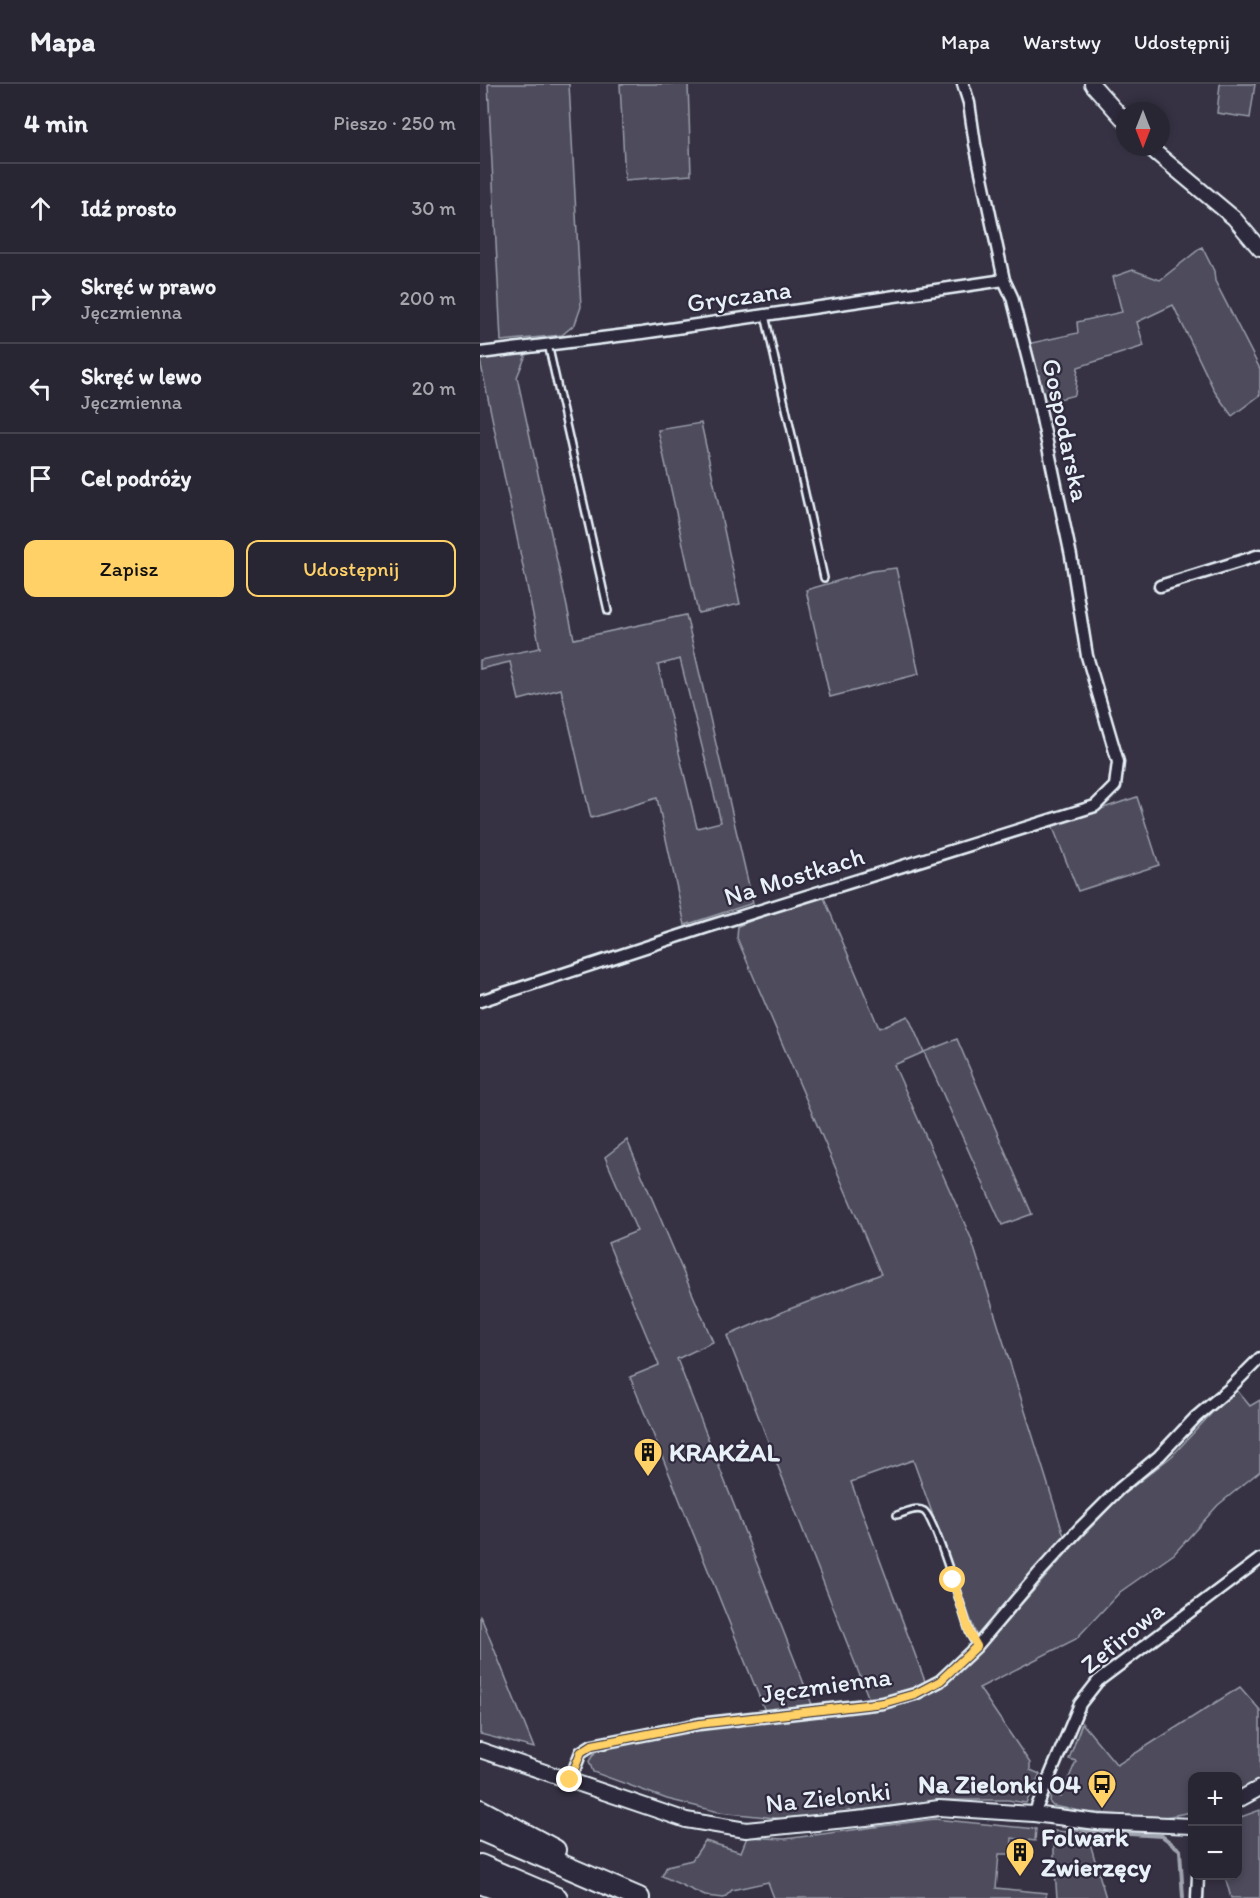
<!DOCTYPE html>
<html lang="pl">
<meta charset="utf-8">
<style>
body{margin:0;font-family:Itim,sans-serif;background:#302e3b;color:#f1f3f6}
.controls{position:absolute;right:18px;bottom:18px;display:grid;overflow:hidden;border-radius:12px;box-shadow:0 3px 9px #0003}
.controls button{width:54px;height:54px;display:grid;place-items:center;padding:0;border:0;border-bottom:2px solid #44434e;background:#282633;color:#f1f3f6;font:30px sans-serif}
.compass{position:absolute;left:636px;top:18px;width:54px;height:54px;border-radius:50%;background:#282633;box-shadow:0 3px 9px #0003;rotate:180deg}
.stop{position:absolute;width:18px;height:18px;margin:-14px;border:4px solid #ffd166;border-radius:50%;background:#fff}
.stop.end{background:#ffd166;border-color:#fff;box-shadow:0 2px 6px #0008}
.list{margin:0;padding:0;list-style:none}
h2{display:flex;justify-content:space-between;align-items:center;height:78px;margin:0;padding:0 24px;font-size:26px}
h2 small{font-size:20px;font-weight:400;color:#a5a5ac}
.list li{display:grid;grid-template-columns:39px 1fr auto;gap:18px;align-items:center;box-sizing:border-box;height:90px;padding:0 24px;border-top:2px solid #44434e}
.list b{display:block;font-size:22px;white-space:nowrap}
.list p{margin:0;font-size:20px;white-space:nowrap;color:#a5a5ac}
.list em{font-size:20px;font-style:normal;color:#a5a5ac}
.actions{display:flex;gap:12px;padding:18px 24px}
.actions a{flex:1;padding:14px 0;border:2px solid #ffd166;border-radius:12px;text-align:center;font-size:21px;color:#ffd166}
.actions .main{background:#ffd166;color:#111}
.icon{flex:none;width:33px;height:33px;fill:none;stroke:currentColor;stroke-width:2;stroke-linecap:round;stroke-linejoin:round}
.map{position:relative;flex:none;width:780px;height:1814px;overflow:hidden}
header{display:flex;align-items:center;gap:36px;box-sizing:border-box;height:84px;padding:0 30px;background:#282633;border-bottom:2px solid #44434e}
header strong{font-size:28px}
nav{display:flex;gap:33px;margin-inline-start:auto;font-size:21px}
main{display:flex}
aside{flex:1;background:#282633}
.map>svg:first-child{display:block}
.green{fill:#4d4b5c;stroke:#9a9eaa;stroke-width:1.5;fill-rule:evenodd}
.lines{fill:none;stroke-linecap:round;stroke-linejoin:round}
.stream{stroke:#a0a4af;stroke-width:4}
.service-casing{stroke:#e8f1f8;stroke-width:10}
.minor-casing{stroke:#e8f1f8;stroke-width:15}
.tertiary-casing{stroke:#e8f1f8;stroke-width:18}
.motorway-casing{stroke:#e8f1f8;stroke-width:24}
.service{stroke:#2f2a3d;stroke-width:5}
.minor{stroke:#2f2a3d;stroke-width:10}
.tertiary{stroke:#2f2a3d;stroke-width:14}
.motorway{stroke:#2f2a3d;stroke-width:20}
.route{stroke:#ffd166;stroke-width:8}
.labels{text-anchor:middle;dominant-baseline:central;stroke-width:4.5;stroke-linejoin:round;paint-order:stroke}
.street-label{font-size:26px;fill:#e8f1f8;stroke:#2f2a3d}
.poi-label{font-size:26px;font-weight:bold;fill:#e8f1f8;stroke:#2f2a3d;text-anchor:start}
</style>
<header>
<strong>Mapa</strong>
<nav><a>Mapa</a><a>Warstwy</a><a>Udostępnij</a></nav>
</header>
<main>
<aside>
<h2>4 min<small>Pieszo · 250 m</small></h2>
<ul class="list">
<li><svg class="icon" aria-label="ahead" viewBox="0 0 24 24"><path d="M12 20V5M6 11l6-6 6 6"/></svg><div><b>Idź prosto</b></div><em>30 m</em></li>
<li><svg class="icon" aria-label="right" viewBox="0 0 24 24"><path d="M7 20v-9h11M14 6l5 5-5 5"/></svg><div><b>Skręć w prawo</b><p>Jęczmienna</p></div><em>200 m</em></li>
<li><svg class="icon" aria-label="left" viewBox="0 0 24 24"><path d="M17 20v-9H6M10 6l-5 5 5 5"/></svg><div><b>Skręć w lewo</b><p>Jęczmienna</p></div><em>20 m</em></li>
<li><svg class="icon" aria-label="arrive" viewBox="0 0 24 24"><path d="M6 21V4h12l-3 4 3 4H6"/></svg><div><b>Cel podróży</b></div></li>
</ul>
<div class="actions"><a class="main">Zapisz</a><a>Udostępnij</a></div>
</aside>
<div class="map">
<svg width="780" height="1814" viewBox="0 0 780 1814">
<rect width="100%" height="100%" fill="#363244"/>
<filter id="ink" filterUnits="userSpaceOnUse"><feTurbulence type="fractalNoise" baseFrequency=".0167" numOctaves="2"/><feDisplacementMap in="SourceGraphic" scale="12" xChannelSelector="R" yChannelSelector="G"/><feConvolveMatrix kernelMatrix="1 2 1 2 8 2 1 2 1" color-interpolation-filters="sRGB"/></filter>
<g filter="url(#ink)">
<g class="green">
<polygon points="8,0 89,0 101,223 95,240 82,251 21,257"/>
<polygon points="140,0 208,0 211,91 145,96"/>
<polygon points="740,0 775,0 770,34 737,29"/>
<polygon points="722,163 734,187 735,197 780,285 780,311 752,332 735,308 693,221 657,238 664,262 598,283 595,311 563,319 547,260 598,249 597,238 642,228 633,193 653,186 680,196"/>
<path d="M 46,271 L 37,293 L 94,555 L 206,531 L 273,819 L 205,841 L 177,714 L 111,734 L 81,605 L 39,616 L 30,578 L 0,585 L 0,576 L 60,564 L 0,276 L 0,273 ZM 200,575 L 241,738 L 217,744 L 178,581 Z"/>
<polygon points="221,339 260,520 218,529 178,346"/>
<polygon points="416,484 439,590 350,613 326,506 392,487"/>
<polygon points="657,713 679,781 598,807 572,741"/>
<polygon points="342,809 399,944 428,932 444,968 477,955 552,1130 522,1141 444,968 414,981 491,1154 585,1455 498,1556 433,1376 371,1398 446,1600 434,1607 389,1615 247,1252 307,1226 401,1190 257,854 258,842"/>
<polygon points="147,1056 233,1258 197,1275 333,1623 285,1627 150,1293 179,1281 128,1159 157,1147 125,1073"/>
<polygon points="755,1304 770,1322 780,1316 780,1387 738,1421 694,1470 640,1508 596,1555 499,1604 550,1679 550,1686 560,1690 546,1719 528,1716 462,1716 304,1735 239,1728 187,1715 113,1688 109,1677 118,1664 222,1643 342,1627 462,1601 502,1565 594,1461 640,1413 692,1372"/>
<polygon points="0,1531 6,1545 54,1664 0,1650"/>
<polygon points="760,1603 780,1626 780,1697 758,1710 758,1692 712,1692 712,1728 679,1734 606,1728 573,1722 570,1719 571,1710 581,1713 596,1677 589,1675 602,1639 637,1681"/>
<polygon points="780,1726 780,1814 751,1814 745,1792 758,1792 758,1734"/>
<polygon points="454,1735 556,1745 555,1757 532,1754 531,1770 519,1770 516,1804 566,1809 566,1814 294,1814 288,1798 252,1806 244,1814 225,1812 182,1792 187,1782 212,1776 225,1757 261,1768 267,1753 305,1755"/>
<polygon points="574,1747 607,1749 626,1814 577,1814 574,1773"/>
</g>
<g class="lines">
<polyline class="stream" points="582,1742 616,1748 682,1752 700,1766 703,1814"/>
<g class="service-casing">
<g id="service">
<polyline points="285,231 344,494"/>
<polyline points="68,260 128,527"/>
<path d="M 417,1431 C 425,1429 436,1422 444,1427 C 455,1434 484,1532 490,1550 L 497,1562"/>
</g>
</g>
<g class="minor-casing">
<g id="minor">
<polyline points="0,269 162,249 524,196"/>
<polyline points="680,502 780,471"/>
<polyline points="0,917 227,843 615,722 635,702 638,678 607,572 591,472 557,311 532,213 524,196 495,60 489,19 483,0"/>
<polyline points="90,1696 101,1668 112,1661 219,1640 403,1619 435,1610 460,1597 497,1562 558,1490 601,1443 639,1405 679,1372 716,1333 749,1305 780,1274"/>
<polyline points="554,1730 600,1620 618,1597 780,1475"/>
<polyline points="717,1814 718,1792"/>
</g>
</g>
<g class="tertiary-casing">
<g id="tertiary">
<polyline points="612,0 645,37"/>
<polyline points="669,63 754,134 780,165"/>
<polyline points="0,1666 206,1736 266,1746 386,1734 459,1724 554,1730 617,1738 712,1742"/>
<polyline points="758,1716 780,1704"/>
</g>
</g>
<g class="motorway-casing">
<g id="motorway">
<polyline points="0,1726 75,1766"/>
<polyline points="0,1746 159,1814"/>
<polyline points="0,1781 77,1814"/>
<polyline points="0,1799 41,1814"/>
</g>
</g>
<use href="#service" class="service"/>
<use href="#minor" class="minor"/>
<use href="#tertiary" class="tertiary"/>
<use href="#motorway" class="motorway"/>
</g>
</g>
<g class="lines" filter="url(#ink)">
<polyline class="route" points="90,1696 101,1668 112,1661 219,1640 403,1619 435,1610 460,1597 497,1562 490,1550 473,1496"/>
</g>
<defs>
<g id="building-pin" transform="scale(1.5)"><path d="M0 17L-7.5 6A9.5 9.5 0 1 1 7.5 6Z" fill="#ffd166" stroke="#2f2a3d"/><path d="M-4-6H4V6H1V3H-1V6H-4ZM-2.5-4.3h1.7v1.8h-1.7ZM.8-4.3h1.7v1.8H.8ZM-2.5-1h1.7V.8h-1.7ZM.8-1h1.7V.8H.8Z" fill="#111"/></g>
<g id="bus-pin" transform="scale(1.5)"><path d="M0 17L-7.5 6A9.5 9.5 0 1 1 7.5 6Z" fill="#ffd166" stroke="#2f2a3d"/><path d="M-5-6H5V4H4V6H2V4H-2V6H-4V4H-5ZM-3.5-4V0h7V-4ZM-3.5 1.2v1.5H-2V1.2ZM2 1.2v1.5H3.5V1.2Z" fill="#111"/></g>
</defs>
<g fill-rule="evenodd">
<use href="#building-pin" x="168" y="1368"/>
<use href="#bus-pin" x="622" y="1700"/>
<use href="#building-pin" x="540" y="1768"/>
</g>
<g class="labels">
<g class="street-label">
<text transform="translate(259 212) rotate(-8)">Gryczana</text>
<text transform="translate(586 346) rotate(78)">Gospodarska</text>
<text transform="translate(314 792) rotate(-17)">Na Mostkach</text>
<text transform="translate(642 1553) rotate(-39)">Zefirowa</text>
<text transform="translate(346 1601) rotate(-8)">Jęczmienna</text>
<text transform="translate(348 1713) rotate(-6)">Na Zielonki</text>
</g>
<g class="poi-label">
<text x="189" y="1368">KRAKŻAL</text>
<text x="601" y="1700" text-anchor="end">Na Zielonki 04</text>
<text x="561" y="1753">Folwark<tspan x="561" dy="30">Zwierzęcy</tspan></text>
</g>
</g>
</svg>
<div class="controls">
<button>+</button>
<button>−</button>
</div>
<svg class="compass" viewBox="-18 -18 36 36"><path d="M0-13l5 13h-10z" fill="#e53935"/><path d="M0 13l5-13h-10z" fill="#a5a5ac"/></svg>
<div class="stop" style="left:473px;top:1496px"></div>
<div class="stop end" style="left:90px;top:1696px"></div>
</div>
</main>
